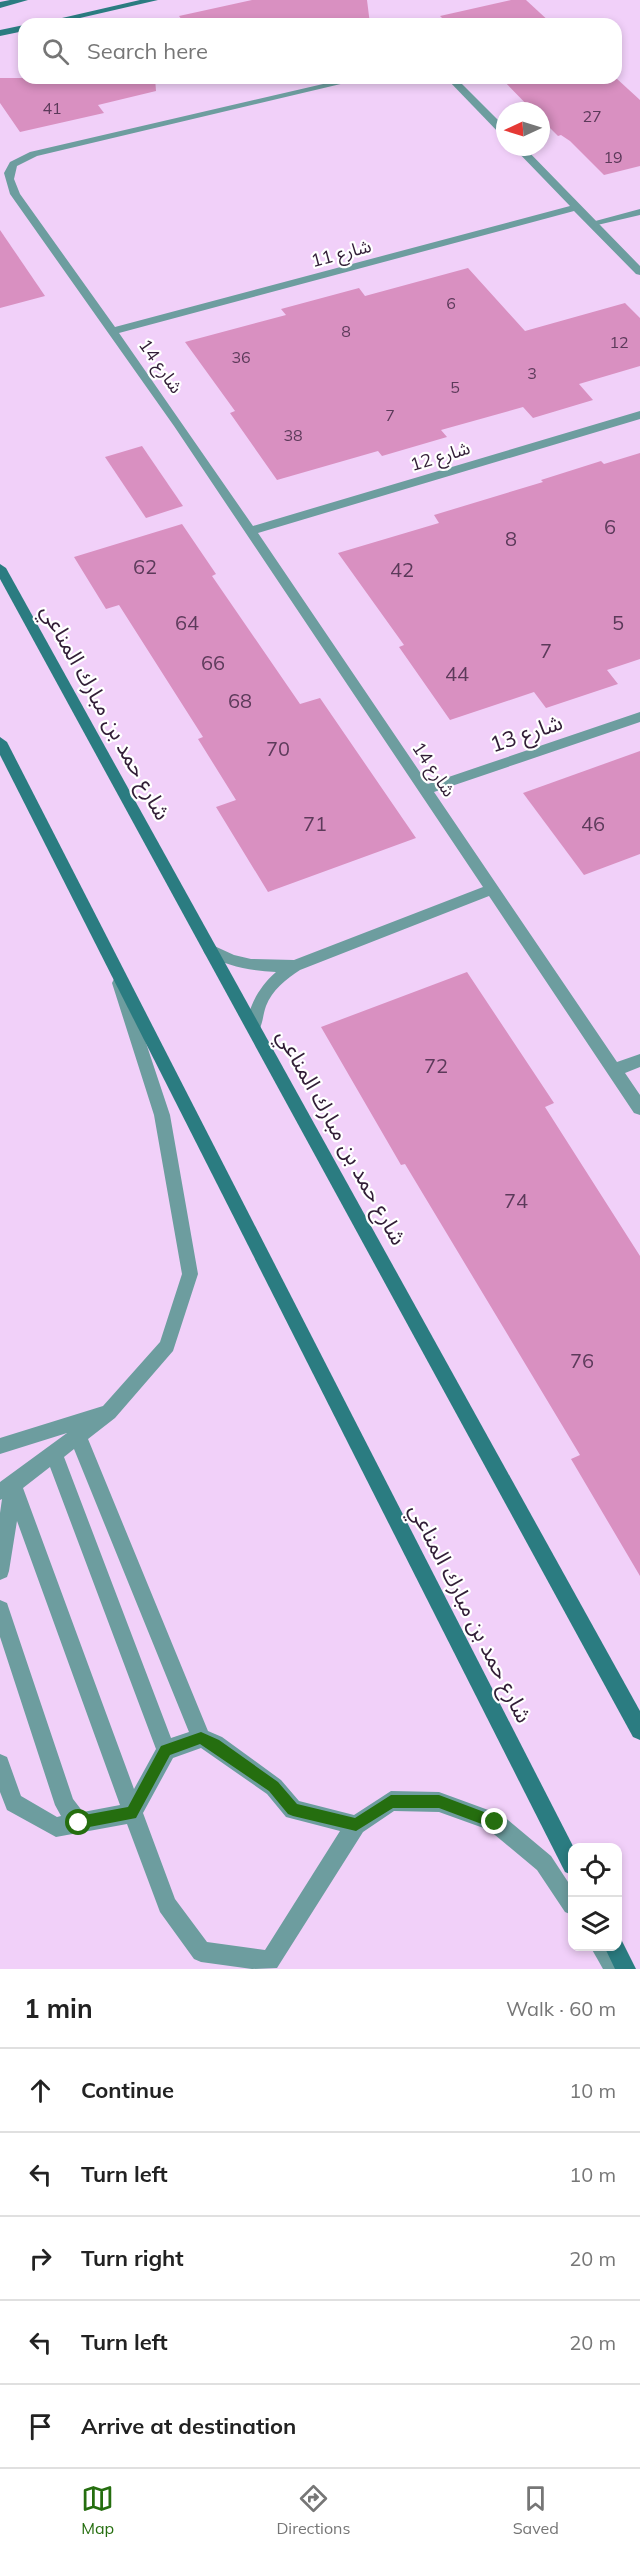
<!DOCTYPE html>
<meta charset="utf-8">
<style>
body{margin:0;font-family:Mulish,"Noto Sans Arabic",sans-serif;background:#f6f6f6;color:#222}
.controls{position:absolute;right:18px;bottom:18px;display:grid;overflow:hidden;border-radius:12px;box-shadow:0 3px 9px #0003}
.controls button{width:54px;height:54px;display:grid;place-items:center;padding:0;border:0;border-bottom:2px solid #e0e0e0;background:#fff;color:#222;font:30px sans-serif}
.compass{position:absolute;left:496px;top:102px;width:54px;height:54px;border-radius:50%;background:#fff;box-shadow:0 3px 9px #0003;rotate:266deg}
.stop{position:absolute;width:18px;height:18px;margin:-14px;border:4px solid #256e0f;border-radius:50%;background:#fff}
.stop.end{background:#256e0f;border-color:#fff;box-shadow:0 2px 6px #0008}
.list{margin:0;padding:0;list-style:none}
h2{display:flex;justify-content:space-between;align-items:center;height:78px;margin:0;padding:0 24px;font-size:26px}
h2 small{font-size:20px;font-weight:400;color:#767676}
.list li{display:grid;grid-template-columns:39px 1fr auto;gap:18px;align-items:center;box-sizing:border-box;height:84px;padding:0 24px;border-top:2px solid #e0e0e0}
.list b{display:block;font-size:22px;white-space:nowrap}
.list em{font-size:20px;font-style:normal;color:#767676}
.icon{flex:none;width:33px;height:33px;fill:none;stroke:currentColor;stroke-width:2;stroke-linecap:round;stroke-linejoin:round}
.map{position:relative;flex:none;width:640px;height:1969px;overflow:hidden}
.search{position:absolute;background:#fff;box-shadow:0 3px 9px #0003;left:18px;right:18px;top:18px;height:66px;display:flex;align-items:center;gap:15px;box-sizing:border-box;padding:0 21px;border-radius:18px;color:#767676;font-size:22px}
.sheet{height:498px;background:#fff}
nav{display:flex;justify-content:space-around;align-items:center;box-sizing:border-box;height:84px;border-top:2px solid #e0e0e0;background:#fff;font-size:16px;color:#767676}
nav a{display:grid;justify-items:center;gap:3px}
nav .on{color:#256e0f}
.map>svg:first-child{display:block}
.building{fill:#d990c1}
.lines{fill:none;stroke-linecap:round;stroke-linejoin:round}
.lane{fill:#6d9d9f;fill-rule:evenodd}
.street{fill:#6d9d9f;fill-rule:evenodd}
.secondary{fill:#2b7c81;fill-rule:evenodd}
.route{fill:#256e0f}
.labels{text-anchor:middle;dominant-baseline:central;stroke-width:4.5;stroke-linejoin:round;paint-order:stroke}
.far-number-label{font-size:16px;fill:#5c3a5a}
.far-street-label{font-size:18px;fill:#321e37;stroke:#fff}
.number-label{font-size:20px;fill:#5c3a5a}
.street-label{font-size:22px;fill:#321e37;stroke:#fff}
</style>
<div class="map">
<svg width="640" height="1969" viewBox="0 0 640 1969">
<rect width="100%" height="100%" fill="#f1d0f9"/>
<g class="building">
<polygon points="252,0 367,0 370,24 185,24 179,16"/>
<polygon points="511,0 526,0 552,24 448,24 440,16"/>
<polygon points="0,78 155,78 156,91 98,105 104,113 20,132 0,103"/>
<polygon points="501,78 616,78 640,100 640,166 604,175 570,141 561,135 558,136 541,119 541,111 533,111"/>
<polygon points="0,230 45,296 0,308"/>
<polygon points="468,268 525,331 625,303 640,318 640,366 579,384 593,400 533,418 523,407 441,430 447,437 382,456 378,451 277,480 230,413 235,411 185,342 286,315 281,309 359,288 365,296"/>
<polygon points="142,446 183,506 146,518 105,457"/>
<polygon points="640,453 640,659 607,670 618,684 546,708 534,692 450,720 399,647 404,645 338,553 439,523 434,515 543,482 541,480 601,461 604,464"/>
<polygon points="182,524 216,574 212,576 300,704 320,698 416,838 268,892 216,807 236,800 198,739 203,737 119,605 106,609 74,557"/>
<polygon points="640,751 640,854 584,875 523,793"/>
<polygon points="467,972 554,1103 545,1107 640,1256 640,1576 571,1459 580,1455 405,1164 401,1165 321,1027"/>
</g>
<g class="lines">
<g class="lane">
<polygon points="640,209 640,215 593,226 588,223"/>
<path d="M 119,977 L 124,979 L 126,983 L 170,1115 L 198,1274 L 173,1351 L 115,1418 L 88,1439 L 208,1731 L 222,1737 L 281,1780 L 299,1801 L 354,1815 L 391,1791 L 439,1792 L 502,1815 L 551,1856 L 572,1888 L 572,1915 L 565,1912 L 537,1870 L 489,1830 L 439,1812 L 394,1811 L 363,1832 L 277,1968 L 252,1969 L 201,1962 L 194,1959 L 160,1912 L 127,1824 L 56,1837 L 7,1810 L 0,1792 L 0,1754 L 7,1757 L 21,1796 L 57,1817 L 61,1816 L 55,1805 L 0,1637 L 0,1600 L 7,1603 L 9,1609 L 73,1799 L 83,1812 L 120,1805 L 17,1521 L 9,1571 L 7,1577 L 0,1580 L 0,1513 L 2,1499 L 0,1500 L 0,1482 L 67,1433 L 0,1454 L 0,1438 L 103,1406 L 160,1342 L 182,1274 L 154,1115 L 112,983 L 114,979 ZM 74,1449 L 189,1732 L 171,1738 L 64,1457 ZM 50,1467 L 156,1749 L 134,1789 L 23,1488 ZM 201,1748 L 267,1794 L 286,1817 L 340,1831 L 265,1950 L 207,1942 L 175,1899 L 143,1813 L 173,1758 Z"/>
<polygon points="590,1946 612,1946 625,1969 603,1969"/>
</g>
<g class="street">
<path d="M 349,78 L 366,78 L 37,156 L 17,166 L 14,179 L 20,194 L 115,327 L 570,206 L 513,147 L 524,147 L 640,266 L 640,275 L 636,274 L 574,211 L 119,333 L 253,526 L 640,411 L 640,419 L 258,533 L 428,784 L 640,712 L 640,722 L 434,792 L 617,1062 L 640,1054 L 640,1067 L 625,1073 L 640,1095 L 640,1115 L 634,1113 L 489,896 L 300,970 C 286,979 272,990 266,1006 C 263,1014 263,1023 259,1030 L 249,1030 L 246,1026 C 250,1004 259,987 276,972 C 250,971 227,966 205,954 L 203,950 L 205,946 L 210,944 L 234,955 L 251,959 L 294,960 L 483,887 L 174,426 L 10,194 L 4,173 L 10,162 L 30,152 Z"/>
<polygon points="446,78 456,78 505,127 505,136 501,135"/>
</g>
<g class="secondary">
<polygon points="10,0 28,0 0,8 0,2"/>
<polygon points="140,0 158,0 54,24 36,24"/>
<polygon points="24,25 24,31 0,36 0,30"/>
<polygon points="0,564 6,568 640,1711 640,1740 633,1737 0,579"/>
<polygon points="0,737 7,742 574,1848 572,1875 565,1872 0,755"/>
<polygon points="618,1937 621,1939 636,1969 615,1969 604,1946 618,1946"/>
</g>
</g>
<polygon class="route" points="201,1732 219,1740 278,1782 297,1804 355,1818 391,1795 439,1795 500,1818 501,1822 500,1827 495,1829 439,1808 393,1808 356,1831 293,1816 288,1814 269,1791 200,1744 170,1755 136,1818 79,1829 74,1828 73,1823 74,1818 79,1816 128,1807 161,1746"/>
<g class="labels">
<g class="far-number-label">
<text x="52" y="108">41</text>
<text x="592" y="116">27</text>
<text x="613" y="157">19</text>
<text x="451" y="303">6</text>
<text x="346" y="331">8</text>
<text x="619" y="342">12</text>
<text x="241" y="357">36</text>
<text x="532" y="373">3</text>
<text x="455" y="387">5</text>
<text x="390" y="415">7</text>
<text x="293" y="435">38</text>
</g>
<g class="far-street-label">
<text transform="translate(341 253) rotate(-15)">شارع 11</text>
<text transform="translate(161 366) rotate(55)">شارع 14</text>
<text transform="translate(440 456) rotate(-17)">شارع 12</text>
<text transform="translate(434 769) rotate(56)">شارع 14</text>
</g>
<g class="number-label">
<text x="610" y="526">6</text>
<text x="511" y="538">8</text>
<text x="145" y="566">62</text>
<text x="402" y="569">42</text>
<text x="187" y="622">64</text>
<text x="618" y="622">5</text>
<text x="546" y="650">7</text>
<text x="213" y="662">66</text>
<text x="457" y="673">44</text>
<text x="240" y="700">68</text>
<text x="278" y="748">70</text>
<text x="315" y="823">71</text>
<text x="593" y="823">46</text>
<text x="436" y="1065">72</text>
<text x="516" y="1200">74</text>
<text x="582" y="1360">76</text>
</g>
<g class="street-label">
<text transform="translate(106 712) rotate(61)">شارع حمد بن مبارك المناعي</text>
<text transform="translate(526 733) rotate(-19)">شارع 13</text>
<text transform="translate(342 1137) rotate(61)">شارع حمد بن مبارك المناعي</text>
<text transform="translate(471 1613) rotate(63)">شارع حمد بن مبارك المناعي</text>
</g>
</g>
</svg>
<div class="controls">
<button><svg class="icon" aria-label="locate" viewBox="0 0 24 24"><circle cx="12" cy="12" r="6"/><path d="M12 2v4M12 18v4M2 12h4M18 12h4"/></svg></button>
<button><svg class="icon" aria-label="layers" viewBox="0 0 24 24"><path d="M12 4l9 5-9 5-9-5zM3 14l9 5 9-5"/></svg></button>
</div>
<svg class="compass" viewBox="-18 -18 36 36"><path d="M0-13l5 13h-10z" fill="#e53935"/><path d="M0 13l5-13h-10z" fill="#767676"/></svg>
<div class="stop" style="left:79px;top:1823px"></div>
<div class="stop end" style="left:495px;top:1822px"></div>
<div class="search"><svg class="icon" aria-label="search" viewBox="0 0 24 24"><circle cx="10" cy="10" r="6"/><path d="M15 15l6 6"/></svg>Search here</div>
</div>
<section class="sheet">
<h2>1 min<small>Walk · 60 m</small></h2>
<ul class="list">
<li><svg class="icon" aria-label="ahead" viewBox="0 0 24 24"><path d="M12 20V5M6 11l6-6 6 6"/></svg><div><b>Continue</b></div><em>10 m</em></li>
<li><svg class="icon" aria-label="left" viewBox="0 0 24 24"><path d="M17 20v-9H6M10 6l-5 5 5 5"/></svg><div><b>Turn left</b></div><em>10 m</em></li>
<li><svg class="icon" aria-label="right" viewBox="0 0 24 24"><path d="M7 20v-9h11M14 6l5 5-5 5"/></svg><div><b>Turn right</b></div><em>20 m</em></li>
<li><svg class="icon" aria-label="left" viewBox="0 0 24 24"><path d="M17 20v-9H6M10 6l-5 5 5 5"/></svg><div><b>Turn left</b></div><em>20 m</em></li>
<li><svg class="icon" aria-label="arrive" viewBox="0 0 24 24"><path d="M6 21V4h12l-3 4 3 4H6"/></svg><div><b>Arrive at destination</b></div></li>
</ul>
</section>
<nav>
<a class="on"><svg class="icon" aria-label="map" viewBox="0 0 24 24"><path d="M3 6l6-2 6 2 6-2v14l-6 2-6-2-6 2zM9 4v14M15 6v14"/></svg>Map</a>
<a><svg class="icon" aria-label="directions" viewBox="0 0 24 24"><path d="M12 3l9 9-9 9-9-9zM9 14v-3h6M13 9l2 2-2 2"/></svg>Directions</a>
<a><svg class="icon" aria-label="saved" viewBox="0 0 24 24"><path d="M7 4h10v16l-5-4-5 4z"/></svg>Saved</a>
</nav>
